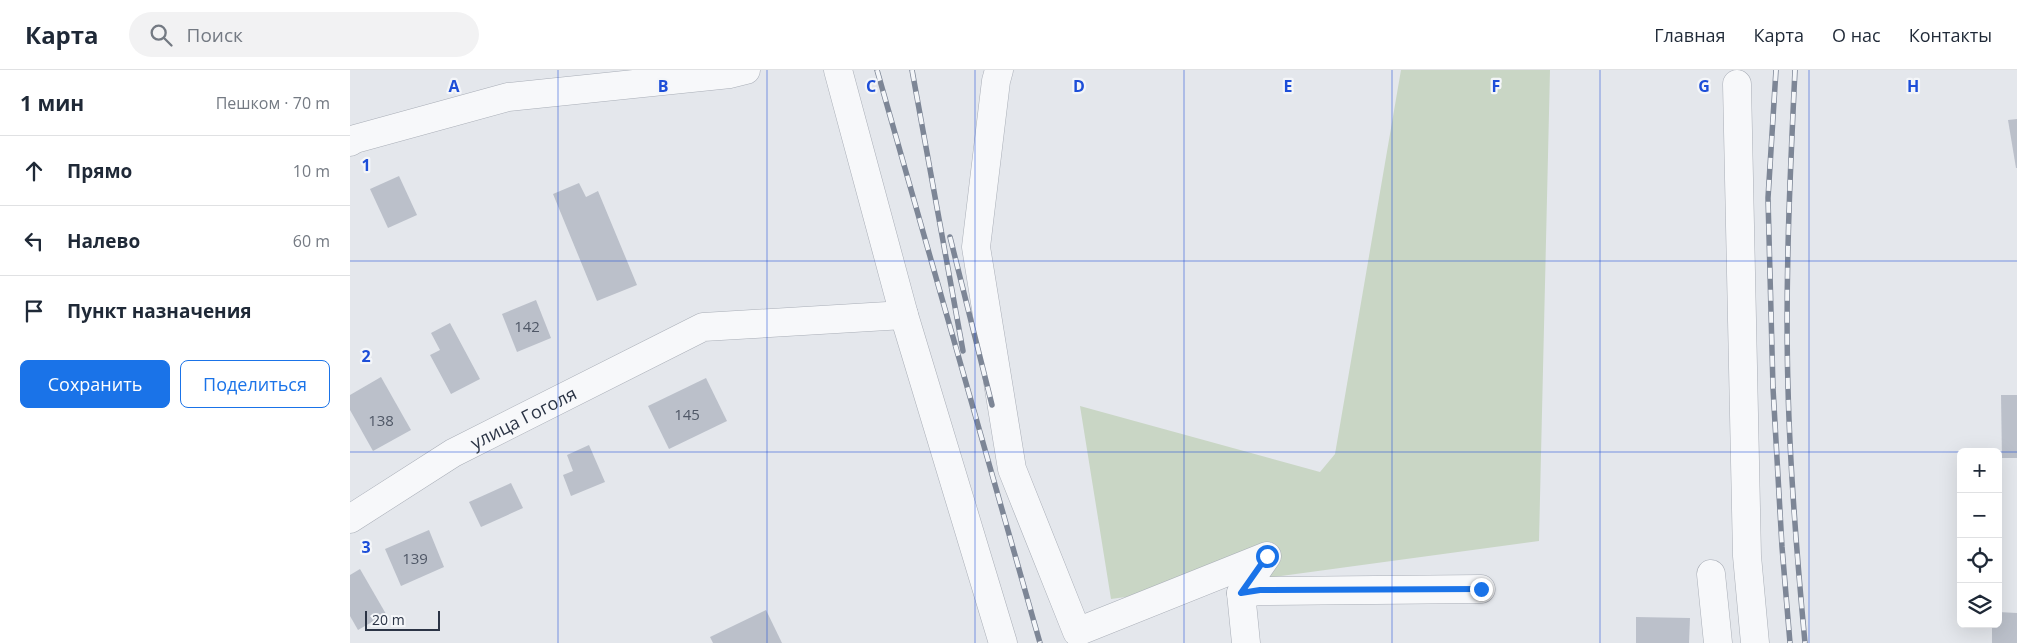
<!DOCTYPE html>
<html lang="ru">
<meta charset="utf-8">
<style>
body{margin:0;font-family:"Open Sans",sans-serif;background:#f2f2f3;color:#1f2937}
.controls{position:absolute;right:15px;bottom:15px;display:grid;overflow:hidden;border-radius:8px;box-shadow:0 5px 20px #0002}
.controls button{width:45px;height:45px;display:grid;place-items:center;padding:0;border:0;border-bottom:1px solid #e0e1e3;background:#fff;color:#1f2937;font:25px sans-serif}
.scale{position:absolute;left:15px;bottom:12px;width:75px;box-sizing:border-box;padding-left:5px;border:2px solid #2b3445;border-top:0;font-size:14px;line-height:18px;white-space:nowrap;color:#2b3445;-webkit-text-stroke:4px #f4f6f9;paint-order:stroke}
.stop{position:absolute;width:15px;height:15px;margin:-11px;border:4px solid #1a73e8;border-radius:50%;background:#fff}
.stop.end{background:#1a73e8;border-color:#fff;box-shadow:0 1px 5px #0008}
.list{margin:0;padding:0;list-style:none}
h2{display:flex;justify-content:space-between;align-items:center;height:65px;margin:0;padding:0 20px;font-size:21px}
h2 small{font-size:16px;font-weight:400;color:#747a83}
.list li{display:grid;grid-template-columns:32px 1fr auto;gap:15px;align-items:center;box-sizing:border-box;height:70px;padding:0 20px;border-top:1px solid #e0e1e3}
.list b{display:block;font-size:19px;white-space:nowrap}
.list em{font-size:16px;font-style:normal;color:#747a83}
.actions{display:flex;gap:10px;padding:15px 20px}
.actions a{flex:1;padding:11px 0;border:1px solid #1a73e8;border-radius:8px;text-align:center;font-size:18px;color:#1a73e8}
.actions .main{background:#1a73e8;color:#fff}
.icon{flex:none;width:28px;height:28px;fill:none;stroke:currentColor;stroke-width:2;stroke-linecap:round;stroke-linejoin:round}
.map{position:relative;flex:none;width:1667px;height:573px;overflow:hidden}
header{display:flex;align-items:center;gap:30px;box-sizing:border-box;height:70px;padding:0 25px;background:#fff;border-bottom:1px solid #e0e1e3}
header strong{font-size:24px}
nav{display:flex;gap:28px;margin-inline-start:auto;font-size:18px}
.search{width:350px;height:45px;background:#f2f2f3;display:flex;align-items:center;gap:12px;box-sizing:border-box;padding:0 18px;border-radius:28px;color:#747a83;font-size:19px}
main{display:flex}
aside{flex:1;background:#fff}
.map>svg:first-child{display:block}
.green{fill:#c9d6c5}
.building{fill:#bbc0ca}
.lines{fill:none;stroke-linecap:round;stroke-linejoin:round}
.street-casing{stroke:#a9aeb7;stroke-width:29}
.street{stroke:#f7f8fa;stroke-width:28}
.rail-casing{stroke:#7d8696;stroke-width:5.5}
.rail{stroke:#f4f6f9;stroke-width:4;stroke-dasharray:11;stroke-linecap:butt}
.route{stroke:#1a73e8;stroke-width:6}
.grid{fill:none;stroke:#1d4ed8;stroke-width:1;stroke-opacity:0.55}
.labels{text-anchor:middle;dominant-baseline:central;stroke-width:4.5;stroke-linejoin:round;paint-order:stroke}
.number-label{font-size:15px;fill:#4f5766}
.street-label{font-size:18px;fill:#2b3445;stroke:#f4f6f9}
.grid-label{font-size:16px;text-anchor:middle;font-weight:bold;fill:#1d4ed8;stroke:#f4f6f9;stroke-width:4.5;stroke-linejoin:round;paint-order:stroke}
</style>
<header>
<strong>Карта</strong>
<div class="search"><svg class="icon" aria-label="search" viewBox="0 0 24 24"><circle cx="10" cy="10" r="6"/><path d="M15 15l6 6"/></svg>Поиск</div>
<nav><a>Главная</a><a>Карта</a><a>О нас</a><a>Контакты</a></nav>
</header>
<main>
<aside>
<h2>1 мин<small>Пешком · 70 m</small></h2>
<ul class="list">
<li><svg class="icon" aria-label="ahead" viewBox="0 0 24 24"><path d="M12 20V5M6 11l6-6 6 6"/></svg><div><b>Прямо</b></div><em>10 m</em></li>
<li><svg class="icon" aria-label="left" viewBox="0 0 24 24"><path d="M17 20v-9H6M10 6l-5 5 5 5"/></svg><div><b>Налево</b></div><em>60 m</em></li>
<li><svg class="icon" aria-label="arrive" viewBox="0 0 24 24"><path d="M6 21V4h12l-3 4 3 4H6"/></svg><div><b>Пункт назначения</b></div></li>
</ul>
<div class="actions"><a class="main">Сохранить</a><a>Поделиться</a></div>
</aside>
<div class="map">
<svg width="1667" height="573" viewBox="0 0 1667 573">
<rect width="100%" height="100%" fill="#e4e7ec"/>
<polygon class="green" points="1051,0 1200,0 1189,471 761,529 730,336 970,402 985,384"/>
<g class="building">
<polygon points="1667,49 1667,98 1666,98 1658,50"/>
<polygon points="49,106 67,145 38,158 20,119"/>
<polygon points="229,113 236,127 248,121 287,215 247,231 203,124"/>
<polygon points="186,230 201,268 167,282 152,244"/>
<polygon points="100,253 130,309 101,324 80,285 90,280 81,263"/>
<polygon points="31,307 61,360 23,381 0,340 0,325"/>
<polygon points="356,308 377,351 319,379 298,336"/>
<polygon points="1651,325 1667,325 1667,388 1652,388"/>
<polygon points="239,375 255,412 221,426 213,405 223,401 217,385"/>
<polygon points="161,413 173,438 131,457 119,432"/>
<polygon points="79,460 94,497 51,516 35,479"/>
<polygon points="10,499 36,544 8,560 0,546 0,505"/>
<polygon points="416,540 432,573 363,573 360,567"/>
<polygon points="1648,542 1667,543 1667,573 1642,573 1642,554 1648,554"/>
<polygon points="1286,547 1340,548 1339,573 1286,573"/>
</g>
<g class="lines">
<g class="street-casing">
<g id="street">
<polyline points="488,0 554,245 653,573"/>
<polyline points="649,0 646,11 626,177 662,399 727,562 917,486 891,523 910,521 1131,519"/>
<polyline points="1387,14 1397,486 1405,573"/>
<polyline points="0,72 5,69 158,27 380,4 396,0"/>
<path id="s1" d="M 0,449 L 103,383 L 353,257 L 554,245"/>
<polyline points="1361,504 1368,573"/>
<polyline points="891,523 896,573"/>
</g>
</g>
<use href="#street" class="street"/>
<g class="rail-casing">
<g id="rail">
<polyline points="527,0 690,573"/>
<polyline points="562,0 613,281"/>
<polyline points="1426,0 1418,128 1423,318 1432,477 1440,573"/>
<path d="M 1445,0 C 1440,105 1435,211 1438,317 C 1440,402 1447,488 1455,573"/>
<polyline points="600,167 642,335"/>
</g>
</g>
<use href="#rail" class="rail"/>
</g>
<g class="lines">
<polyline class="route" points="917,486 891,523 910,520 1131,519"/>
</g>
<path class="grid" d="M 208,0 L 208,573M 417,0 L 417,573M 625,0 L 625,573M 834,0 L 834,573M 1042,0 L 1042,573M 1250,0 L 1250,573M 1459,0 L 1459,573M 0,191 L 1667,191M 0,382 L 1611,382M 1648,382 L 1667,382"/>
<g class="labels">
<g class="number-label">
<text x="177" y="256">142</text>
<text x="337" y="344">145</text>
<text x="31" y="350">138</text>
<text x="65" y="488">139</text>
</g>
<g class="street-label">
<text stroke="none"><textPath href="#s1" startOffset="201">улица Гоголя</textPath></text>
</g>
</g>
<g class="grid-label">
<text x="104" y="22">A</text>
<text x="313" y="22">B</text>
<text x="521" y="22">C</text>
<text x="729" y="22">D</text>
<text x="938" y="22">E</text>
<text x="1146" y="22">F</text>
<text x="1354" y="22">G</text>
<text x="1563" y="22">H</text>
<text x="16" y="101">1</text>
<text x="16" y="292">2</text>
<text x="16" y="483">3</text>
</g>
</svg>
<div class="controls">
<button>+</button>
<button>−</button>
<button><svg class="icon" aria-label="locate" viewBox="0 0 24 24"><circle cx="12" cy="12" r="6"/><path d="M12 2v4M12 18v4M2 12h4M18 12h4"/></svg></button>
<button><svg class="icon" aria-label="layers" viewBox="0 0 24 24"><path d="M12 4l9 5-9 5-9-5zM3 14l9 5 9-5"/></svg></button>
</div>
<div class="scale">20 m</div>
<div class="stop" style="left:917px;top:486px"></div>
<div class="stop end" style="left:1131px;top:519px"></div>
</div>
</main>
